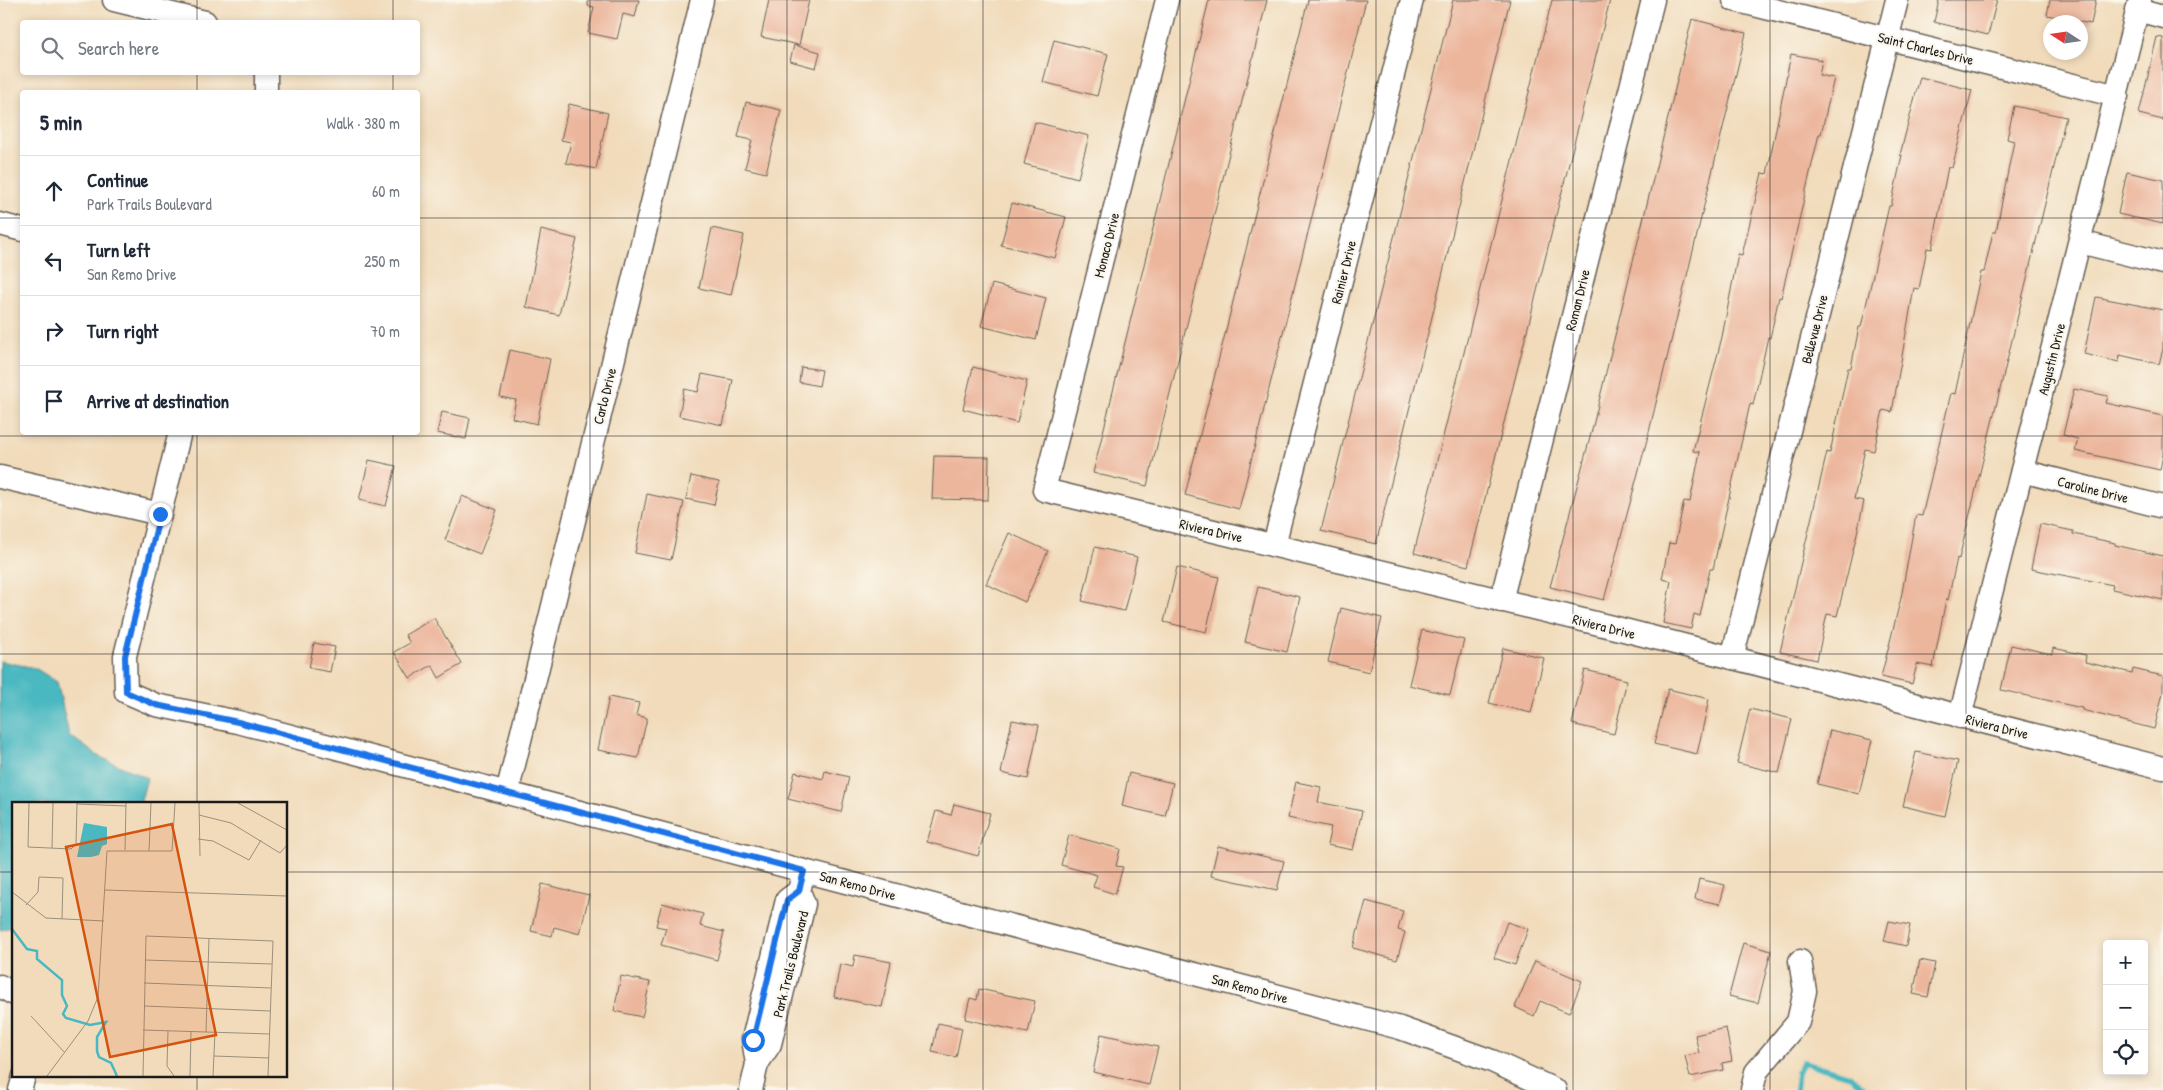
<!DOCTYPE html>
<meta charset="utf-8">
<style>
body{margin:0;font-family:"Patrick Hand",sans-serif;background:#f6f6f7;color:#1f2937}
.controls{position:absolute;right:15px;bottom:15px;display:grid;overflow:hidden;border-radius:5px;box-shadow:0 2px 8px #0003}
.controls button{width:45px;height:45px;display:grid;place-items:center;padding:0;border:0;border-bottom:1px solid #e0e1e3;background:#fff;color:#1f2937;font:25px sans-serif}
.compass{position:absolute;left:2043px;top:15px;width:45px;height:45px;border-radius:50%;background:#fff;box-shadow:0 2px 8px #0003;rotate:282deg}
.stop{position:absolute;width:15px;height:15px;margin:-11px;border:4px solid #1a73e8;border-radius:50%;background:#fff}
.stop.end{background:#1a73e8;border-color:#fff;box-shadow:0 1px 5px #0008}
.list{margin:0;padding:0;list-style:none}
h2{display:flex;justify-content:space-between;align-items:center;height:65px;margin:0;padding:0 20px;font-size:21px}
h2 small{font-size:16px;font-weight:400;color:#747a83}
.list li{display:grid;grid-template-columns:32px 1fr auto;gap:15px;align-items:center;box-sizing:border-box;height:70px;padding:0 20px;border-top:1px solid #e0e1e3}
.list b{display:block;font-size:19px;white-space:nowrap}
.list p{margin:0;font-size:16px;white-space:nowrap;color:#747a83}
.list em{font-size:16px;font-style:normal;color:#747a83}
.icon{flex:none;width:28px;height:28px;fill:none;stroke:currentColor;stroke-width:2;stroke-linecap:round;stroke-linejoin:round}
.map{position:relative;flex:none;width:2163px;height:1090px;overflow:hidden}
.search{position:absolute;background:#fff;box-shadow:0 2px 8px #0003;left:20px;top:20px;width:400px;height:55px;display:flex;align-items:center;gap:12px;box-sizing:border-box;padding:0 18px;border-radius:5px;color:#747a83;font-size:19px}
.panel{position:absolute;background:#fff;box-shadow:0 2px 8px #0003;left:20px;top:90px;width:400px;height:345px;border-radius:5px}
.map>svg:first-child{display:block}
.water{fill:#49b8c1;stroke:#326a6e}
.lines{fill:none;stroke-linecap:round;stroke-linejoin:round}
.stream{stroke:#49b8c1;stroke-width:5.5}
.building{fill:#ecb69c}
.minor-casing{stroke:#675f54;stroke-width:25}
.minor{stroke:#fff;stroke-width:22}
.route{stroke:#1a73e8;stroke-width:6}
.grid{fill:none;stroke:#1c1c1c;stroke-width:1;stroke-opacity:0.55}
.labels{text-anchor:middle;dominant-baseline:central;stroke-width:4.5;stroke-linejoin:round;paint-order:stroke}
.street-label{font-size:14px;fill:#1c1c1c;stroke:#fbf7ec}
.inset-river{fill:none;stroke:#49b8c1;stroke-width:2.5}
.inset-road{fill:none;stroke:#9c8f7b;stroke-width:1}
.view{fill:#d4530e;fill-opacity:0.15;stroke:#d4530e;stroke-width:2.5}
.inset-edge{fill:none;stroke:#1c1c1c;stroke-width:2.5}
</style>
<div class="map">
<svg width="2163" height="1090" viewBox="0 0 2163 1090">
<rect width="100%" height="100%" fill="#fbf7ec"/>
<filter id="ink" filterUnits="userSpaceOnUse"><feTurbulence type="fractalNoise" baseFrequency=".02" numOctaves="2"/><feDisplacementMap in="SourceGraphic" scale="10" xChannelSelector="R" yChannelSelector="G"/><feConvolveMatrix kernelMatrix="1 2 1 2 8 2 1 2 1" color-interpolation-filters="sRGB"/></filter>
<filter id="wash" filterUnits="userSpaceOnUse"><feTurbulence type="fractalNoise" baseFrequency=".0096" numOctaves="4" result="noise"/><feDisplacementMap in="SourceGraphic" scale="20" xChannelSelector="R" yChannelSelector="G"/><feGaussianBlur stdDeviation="1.12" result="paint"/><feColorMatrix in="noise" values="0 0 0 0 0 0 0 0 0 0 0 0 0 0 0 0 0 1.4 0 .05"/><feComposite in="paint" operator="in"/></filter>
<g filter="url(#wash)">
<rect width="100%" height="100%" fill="#f1dbbb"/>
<polygon class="water" points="0,661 35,668 57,682 69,735 98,756 147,778 140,804 14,804 14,926 0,930"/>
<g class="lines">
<polyline class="stream" points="1796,1090 1798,1073 1803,1062 1850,1076 1866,1090"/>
</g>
<g id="blocks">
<g class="building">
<polygon points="588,0 639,0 635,17 623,14 617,39 588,33 594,7 588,6"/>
<polygon points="769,0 809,0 799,45 761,37"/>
<polygon points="1209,0 1267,0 1147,486 1093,473"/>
<polygon points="1308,0 1366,0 1239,509 1185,495"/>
<polygon points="1453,0 1510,0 1376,544 1321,531"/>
<polygon points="1552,0 1610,0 1468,566 1414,553"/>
<polygon points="1939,0 1997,0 1988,35 1934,22"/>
<polygon points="2050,0 2096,0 2091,24 2047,15"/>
<polygon points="1692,19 1746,33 1648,436 1604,600 1550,587 1592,430"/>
<polygon points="2157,37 2163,38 2163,120 2139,114"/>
<polygon points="1054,40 1108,54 1097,96 1043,82"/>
<polygon points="794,45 820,52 816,68 790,61"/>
<polygon points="1791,54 1822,60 1819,75 1834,78 1821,134 1819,134 1781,298 1779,297 1770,338 1768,337 1753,405 1750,404 1713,569 1710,569 1700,616 1694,614 1691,629 1663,623 1671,581 1662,579 1669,543 1675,544 1684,501 1690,502 1700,452 1693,451 1722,337 1738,254 1742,255 1762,173 1767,174"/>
<polygon points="1920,77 1972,90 1952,168 1948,167 1932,249 1927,248 1919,289 1914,288 1892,412 1883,410 1874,451 1865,449 1854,499 1864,501 1856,538 1837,616 1827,614 1817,660 1780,652 1827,452 1830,453 1848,368 1851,368 1859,327 1861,327 1889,206 1891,206 1902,155 1900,155"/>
<polygon points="746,102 781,110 766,173 745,168 752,140 738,137"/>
<polygon points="569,104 608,113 596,169 566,163 571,142 561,140"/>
<polygon points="2014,106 2066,117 1959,559 1957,558 1948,600 1946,599 1933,667 1917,664 1912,684 1881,677 1901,598 1916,515 1922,516 1951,393 1955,394 1981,272 1984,272 1993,232 1996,232 2014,141 2007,139"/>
<polygon points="1035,122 1089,136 1078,178 1024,164"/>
<polygon points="2127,172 2163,180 2163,224 2118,214"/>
<polygon points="1012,203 1066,217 1055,258 1001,245"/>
<polygon points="712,228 744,235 731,295 699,288"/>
<polygon points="541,230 577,239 559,315 526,307"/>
<polygon points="992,284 1046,298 1036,340 981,326"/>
<polygon points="2096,297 2163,310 2163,349 2159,364 2120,355 2119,362 2084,354"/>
<polygon points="510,350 550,359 537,424 512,418 516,400 500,397"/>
<polygon points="801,367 822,370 819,386 799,382"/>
<polygon points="973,367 1027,381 1017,423 963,409"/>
<polygon points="702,374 733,380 723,425 679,416 684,389 698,392"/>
<polygon points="2074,389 2108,396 2106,403 2163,416 2163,454 2160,470 2075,451 2078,439 2063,435"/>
<polygon points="442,412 470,418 466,439 437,433"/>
<polygon points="934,456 989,457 988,500 932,499"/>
<polygon points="369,460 396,466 386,506 359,500"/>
<polygon points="691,476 719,482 714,505 686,499"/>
<polygon points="647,494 684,502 671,560 635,553"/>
<polygon points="462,496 497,510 480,554 445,540"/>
<polygon points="2040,524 2073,531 2073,534 2115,543 2115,545 2163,556 2163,600 2112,589 2113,585 2031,569"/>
<polygon points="1009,533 1048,551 1025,602 986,584"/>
<polygon points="1095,547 1137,557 1124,611 1082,601"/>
<polygon points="1177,567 1219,577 1206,632 1164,622"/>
<polygon points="1258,587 1300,597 1287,652 1245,642"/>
<polygon points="1341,608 1382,618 1369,672 1328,662"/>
<polygon points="434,618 462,664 439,678 432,665 410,678 394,652 410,643 405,635"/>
<polygon points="1422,630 1464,640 1450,695 1409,685"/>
<polygon points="314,643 335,647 330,672 309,668"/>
<polygon points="2011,645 2052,654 2053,648 2086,655 2085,662 2132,673 2133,669 2163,676 2163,693 2154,729 2082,710 2082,708 2001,690"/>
<polygon points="1503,648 1544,658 1531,713 1489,703"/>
<polygon points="1585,670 1627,680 1614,734 1572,724"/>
<polygon points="1668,689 1709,699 1697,754 1654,744"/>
<polygon points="609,697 639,703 636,715 647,718 638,758 598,750"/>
<polygon points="1750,709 1792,719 1779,773 1737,763"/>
<polygon points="1012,720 1039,725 1028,779 1001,773"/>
<polygon points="1830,730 1872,740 1859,794 1817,784"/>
<polygon points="1916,752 1958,761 1945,816 1903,806"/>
<polygon points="825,771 849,777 841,812 788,799 795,772 823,779"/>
<polygon points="1129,773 1173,783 1165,816 1122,806"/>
<polygon points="1296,782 1321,787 1318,802 1362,811 1353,850 1327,845 1331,827 1288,818"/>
<polygon points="954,804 990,813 978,856 927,842 936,811 951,815"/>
<polygon points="1069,835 1120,849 1116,866 1123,867 1115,894 1093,887 1097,875 1061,865"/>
<polygon points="1218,846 1284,861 1277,890 1211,876"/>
<polygon points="1699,879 1725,885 1720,904 1695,899"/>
<polygon points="542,884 589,895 580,934 554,927 552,936 531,931"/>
<polygon points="1366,901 1403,911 1398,930 1405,932 1397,960 1353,948"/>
<polygon points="662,903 703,914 700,926 724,932 717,960 661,945 666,928 656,926"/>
<polygon points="1889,921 1910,925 1906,946 1884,941"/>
<polygon points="1507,922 1528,929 1515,965 1494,958"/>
<polygon points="1743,943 1771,951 1758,1003 1729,996"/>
<polygon points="855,955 891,962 882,1007 834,997 840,964 853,967"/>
<polygon points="1920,960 1935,963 1928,997 1913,994"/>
<polygon points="1535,961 1582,981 1569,1013 1540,1001 1534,1016 1515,1007"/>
<polygon points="621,976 650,982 642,1017 614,1011"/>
<polygon points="979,989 1035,1001 1028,1033 965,1019 970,998 977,1000"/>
<polygon points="938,1023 962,1028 956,1057 932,1052"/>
<polygon points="1726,1028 1732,1061 1722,1063 1723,1070 1690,1077 1685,1056 1699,1053 1695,1035"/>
<polygon points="1101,1034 1158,1047 1149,1085 1093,1072"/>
</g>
</g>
</g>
<g filter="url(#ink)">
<use href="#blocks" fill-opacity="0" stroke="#675f54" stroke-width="1"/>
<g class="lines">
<g class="minor-casing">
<g id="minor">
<polyline points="114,0 205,22"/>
<polyline points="1167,0 1044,490 1620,629 2163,768"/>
<polyline points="1734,0 2117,96"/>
<polyline points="2137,10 2163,17"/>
<polyline points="266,92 266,72"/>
<polyline points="0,224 22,230"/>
<polyline points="2080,242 2163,263"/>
<polyline points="180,432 125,656 126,692 156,705 238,722 1400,1028 1492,1061 1555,1090"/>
<polyline points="2022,471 2163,507"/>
<polyline points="0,477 160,514"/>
<polyline points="1274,545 1412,0"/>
<polyline points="1501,601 1653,0"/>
<polyline points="1732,658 1897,0"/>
<polyline points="1960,717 2140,0"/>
<polyline points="507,793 702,0"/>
<polyline points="0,986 14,994"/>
<polyline points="757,1064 753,1039 787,900 799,891"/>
<polyline points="20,1090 24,1076"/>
<polyline points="751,1090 757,1064 770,1044 804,904 799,891 804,871"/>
<polyline points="1752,1090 1756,1072 1798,1022 1805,991 1800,961"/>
</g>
</g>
<use href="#minor" class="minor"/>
</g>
</g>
<g class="lines" filter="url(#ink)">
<polyline class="route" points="160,514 125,656 126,692 156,705 238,722 804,871 799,891 787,900 753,1040"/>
</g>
<path class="grid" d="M 197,0 L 197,22M 393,0 L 393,22M 590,0 L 590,1090M 787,0 L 787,1090M 983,0 L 983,1090M 1180,0 L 1180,1090M 1376,0 L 1376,1090M 1573,0 L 1573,1090M 1770,0 L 1770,1090M 1966,0 L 1966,1090M 197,72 L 197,92M 393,72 L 393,92M 0,218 L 22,218M 418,218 L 2163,218M 197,432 L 197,804M 393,432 L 393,1090M 0,436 L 2163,436M 0,654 L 2163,654M 0,872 L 14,872M 286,872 L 2163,872M 197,1076 L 197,1090"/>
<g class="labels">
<g class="street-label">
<text transform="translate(1926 48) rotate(14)">Saint Charles Drive</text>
<text transform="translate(1106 245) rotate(-76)">Monaco Drive</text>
<text transform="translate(1343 272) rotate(-76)">Rainier Drive</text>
<text transform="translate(1577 300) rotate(-76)">Roman Drive</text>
<text transform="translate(1814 329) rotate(-76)">Bellevue Drive</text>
<text transform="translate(2051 359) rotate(-76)">Augustin Drive</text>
<text transform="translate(604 396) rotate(-76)">Carlo Drive</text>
<text transform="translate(2093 489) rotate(14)">Caroline Drive</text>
<text transform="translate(1211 530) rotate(13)">Riviera Drive</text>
<text transform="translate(1604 626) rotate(14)">Riviera Drive</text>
<text transform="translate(1997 726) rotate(14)">Riviera Drive</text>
<text transform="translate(858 885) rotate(15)">San Remo Drive</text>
<text transform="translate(790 964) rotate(-76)">Park Trails Boulevard</text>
<text transform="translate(1250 988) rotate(15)">San Remo Drive</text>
</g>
</g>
<g transform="translate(12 802)">
<rect width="275" height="275" fill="#f1dbbb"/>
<path d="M 72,21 L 95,25 L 95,42 L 90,44 L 87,53 L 79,55 L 65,55 Z" fill="#49b8c1"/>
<path class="inset-river" d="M 0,127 L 15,147 L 25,149 L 25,157 L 50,178 L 50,193 L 55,204 L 51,212 L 54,216 L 78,223 L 94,220 L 85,235 L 85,249 L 87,255 L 99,261 L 105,274"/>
<path class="inset-road" d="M 17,1 L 16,45 L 59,47 L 64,42 L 65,1M 187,1 L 188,54M 226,1 L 275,28M 65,2 L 114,4M 187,13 L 219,21 L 268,51 L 275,43M 186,37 L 201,39 L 237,58 L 249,38M 40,46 L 41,1M 113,48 L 114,1M 137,49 L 139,1M 93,88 L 275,94M 0,90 L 34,116 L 92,119M 14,103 L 26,90 L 27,75 L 51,76 L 50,117M 133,158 L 260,162M 132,181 L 259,186M 132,204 L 258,209M 19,214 L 53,251M 131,228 L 258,232M 156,229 L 155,264 L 162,274M 194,230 L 197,136M 202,254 L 257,256M 35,274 L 76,219 L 86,195 L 95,49 L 160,49 L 163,1M 131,274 L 134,134 L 261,139 L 256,274M 178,274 L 179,230M 201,274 L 203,230"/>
<path class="view" d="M 160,22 L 204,233 L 98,255 L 54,45 Z"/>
<rect width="275" height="275" class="inset-edge"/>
</g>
</svg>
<div class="controls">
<button>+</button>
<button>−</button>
<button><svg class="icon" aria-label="locate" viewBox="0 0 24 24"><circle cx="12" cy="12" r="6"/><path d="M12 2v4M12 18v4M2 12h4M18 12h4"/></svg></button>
</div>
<svg class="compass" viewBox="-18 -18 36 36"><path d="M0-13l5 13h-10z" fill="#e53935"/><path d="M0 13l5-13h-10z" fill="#747a83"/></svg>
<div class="stop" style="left:753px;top:1040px"></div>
<div class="stop end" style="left:160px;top:514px"></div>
<div class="search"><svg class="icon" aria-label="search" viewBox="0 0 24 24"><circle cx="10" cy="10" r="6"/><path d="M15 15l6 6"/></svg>Search here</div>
<section class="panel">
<h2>5 min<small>Walk · 380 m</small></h2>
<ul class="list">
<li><svg class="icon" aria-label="ahead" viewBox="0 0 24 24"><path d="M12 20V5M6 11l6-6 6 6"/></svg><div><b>Continue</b><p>Park Trails Boulevard</p></div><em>60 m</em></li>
<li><svg class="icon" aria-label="left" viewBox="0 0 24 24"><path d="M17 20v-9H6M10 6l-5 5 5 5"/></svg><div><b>Turn left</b><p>San Remo Drive</p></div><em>250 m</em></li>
<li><svg class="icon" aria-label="right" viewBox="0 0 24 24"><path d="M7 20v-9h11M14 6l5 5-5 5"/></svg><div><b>Turn right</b></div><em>70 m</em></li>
<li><svg class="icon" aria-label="arrive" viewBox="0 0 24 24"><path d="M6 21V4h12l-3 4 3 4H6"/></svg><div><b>Arrive at destination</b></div></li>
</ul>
</section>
</div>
